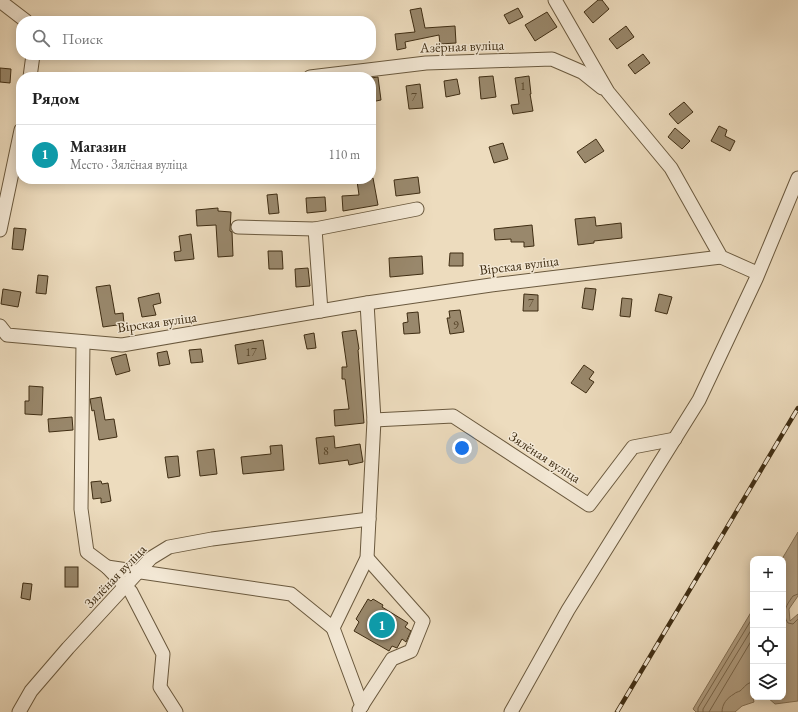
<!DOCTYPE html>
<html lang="ru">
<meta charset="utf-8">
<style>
body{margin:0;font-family:"EB Garamond",serif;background:#f6f6f6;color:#222}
.controls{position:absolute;right:12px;bottom:12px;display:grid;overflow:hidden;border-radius:8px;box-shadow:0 2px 10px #0003}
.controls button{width:36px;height:36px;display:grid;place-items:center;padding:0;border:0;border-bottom:1px solid #e0e0e0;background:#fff;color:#222;font:20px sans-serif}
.you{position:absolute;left:462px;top:448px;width:14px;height:14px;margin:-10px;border:3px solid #fff;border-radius:50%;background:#1a73e8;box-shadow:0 0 0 6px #1a73e833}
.badge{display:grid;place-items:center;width:26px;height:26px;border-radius:50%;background:#8f2418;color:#fff;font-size:13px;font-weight:700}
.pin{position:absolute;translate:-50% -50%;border:2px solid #fff;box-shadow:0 1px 4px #0006}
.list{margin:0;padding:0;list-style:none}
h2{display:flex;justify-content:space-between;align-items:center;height:52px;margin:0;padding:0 16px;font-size:17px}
h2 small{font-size:13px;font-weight:400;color:#767676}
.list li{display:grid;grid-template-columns:26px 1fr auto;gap:12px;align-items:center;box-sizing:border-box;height:60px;padding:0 16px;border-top:1px solid #e0e0e0}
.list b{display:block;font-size:15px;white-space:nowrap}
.list p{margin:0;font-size:13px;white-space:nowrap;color:#767676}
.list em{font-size:13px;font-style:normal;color:#767676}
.icon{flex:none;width:22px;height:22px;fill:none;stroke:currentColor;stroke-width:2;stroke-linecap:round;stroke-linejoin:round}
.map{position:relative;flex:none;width:798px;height:712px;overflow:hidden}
.search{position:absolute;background:#fff;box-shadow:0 2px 10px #0003;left:16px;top:16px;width:360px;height:44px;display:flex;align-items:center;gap:10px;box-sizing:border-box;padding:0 14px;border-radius:16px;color:#767676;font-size:15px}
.panel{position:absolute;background:#fff;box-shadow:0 2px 10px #0003;left:16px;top:72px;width:360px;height:112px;border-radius:16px}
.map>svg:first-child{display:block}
.water{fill:#b2a084;stroke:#847257}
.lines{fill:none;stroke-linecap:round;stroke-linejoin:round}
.shore{stroke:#78664c;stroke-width:1}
.building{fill:#99886c;stroke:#3f2d13}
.minor-casing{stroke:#6a593e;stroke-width:15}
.minor{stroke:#f3e8d5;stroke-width:13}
.rail-casing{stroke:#3f2d13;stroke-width:4.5}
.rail{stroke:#f3e8d5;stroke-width:3;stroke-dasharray:9;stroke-linecap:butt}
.labels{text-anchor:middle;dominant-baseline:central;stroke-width:3;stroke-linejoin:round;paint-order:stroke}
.number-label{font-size:12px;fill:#564429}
.street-label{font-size:14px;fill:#3f2d13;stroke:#f3e8d5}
</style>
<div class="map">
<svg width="798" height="712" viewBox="0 0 798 712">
<rect width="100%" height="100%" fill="#eddcbe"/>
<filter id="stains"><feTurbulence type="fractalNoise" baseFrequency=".005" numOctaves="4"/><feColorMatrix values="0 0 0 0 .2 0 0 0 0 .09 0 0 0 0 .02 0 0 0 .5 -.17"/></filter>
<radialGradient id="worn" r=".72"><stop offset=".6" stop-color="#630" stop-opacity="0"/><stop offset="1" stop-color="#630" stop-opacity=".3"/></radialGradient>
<g class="water">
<polygon points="798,532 798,596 789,609 790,621 798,614 798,701 775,704 767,697 783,697 782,559"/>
<polygon points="753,609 752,694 754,702 742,706 735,712 696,712 693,709"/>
</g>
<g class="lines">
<g class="shore">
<path d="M 798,594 L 793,596 C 787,604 781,613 788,623 L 793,624 L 798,619"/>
<polyline points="698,712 698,708 753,617"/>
<polyline points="703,712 703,709 753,627"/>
<polyline points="709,712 753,638"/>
<path d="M 722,712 C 722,704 727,698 734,694 C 736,692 738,692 740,691 C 745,687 746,683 753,682"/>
</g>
</g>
<g class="building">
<polygon points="598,0 602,0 609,9 593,23 584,12"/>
<polygon points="421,8 425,28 455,26 456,43 440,44 439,35 405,42 406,48 397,50 395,34 415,32 410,10"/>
<polygon points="518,8 523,17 509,24 504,15"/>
<polygon points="547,12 557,27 535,41 525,25"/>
<polygon points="626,26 634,37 617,49 609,39"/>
<polygon points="643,54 650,63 635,74 628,65"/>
<polygon points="0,68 11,69 10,83 0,82"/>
<polygon points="493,76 496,97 481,99 479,77"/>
<polygon points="529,76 531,94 530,94 533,111 513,114 511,105 519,104 515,78"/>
<polygon points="378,77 381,100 371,102 371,78"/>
<polygon points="457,79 460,94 446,97 444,81"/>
<polygon points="420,84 423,108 409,109 406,86"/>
<polygon points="684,102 693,112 678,124 669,114"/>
<polygon points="719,126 727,130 725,136 735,141 730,151 711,141"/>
<polygon points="675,128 690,141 682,149 668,137"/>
<polygon points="596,139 604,151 585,163 577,152"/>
<polygon points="503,143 508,159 494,163 489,147"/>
<polygon points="418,177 420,193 396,196 394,180"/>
<polygon points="373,178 378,205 343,211 342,196 359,195 357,181"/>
<polygon points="277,194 279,213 269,214 267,195"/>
<polygon points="325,197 326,211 307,213 306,198"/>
<polygon points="218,208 218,211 231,212 230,231 232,232 233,256 218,257 216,225 197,226 196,210"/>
<polygon points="595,217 596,226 621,223 622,238 594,241 594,243 578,245 575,219"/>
<polygon points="532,225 534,246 524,247 524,242 511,242 511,239 495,240 494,229"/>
<polygon points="14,228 26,229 23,250 12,249"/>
<polygon points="191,234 194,259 175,261 174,252 181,251 179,236"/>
<polygon points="268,251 282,251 283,269 269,269"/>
<polygon points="450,253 463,253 463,266 449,266"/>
<polygon points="422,256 423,274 390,277 389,258"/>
<polygon points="308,268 310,286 296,287 295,269"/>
<polygon points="38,275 48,276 46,294 36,293"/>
<polygon points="110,285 115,314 123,313 124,324 103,327 96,287"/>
<polygon points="585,288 596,289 593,310 582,308"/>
<polygon points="3,289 21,292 18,307 1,304"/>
<polygon points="159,293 161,303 153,305 156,315 142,317 138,298"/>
<polygon points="524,294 538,295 538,311 523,311"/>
<polygon points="659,294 672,297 667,314 655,311"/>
<polygon points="622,298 632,299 630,317 620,316"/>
<polygon points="460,310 464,332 450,334 447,318 450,318 449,311"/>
<polygon points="418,312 420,333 404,334 403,323 408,322 407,313"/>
<polygon points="356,330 359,349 358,350 364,423 335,426 334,410 349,409 345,379 342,379 342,367 347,367 342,332"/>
<polygon points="314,333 316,348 307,349 304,335"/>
<polygon points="263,340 266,359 238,364 235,345"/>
<polygon points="201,349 203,362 191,363 189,350"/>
<polygon points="167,351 170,364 159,366 157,353"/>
<polygon points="126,354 130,371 116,375 111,358"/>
<polygon points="584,365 594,372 589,379 594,382 586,393 571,383"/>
<polygon points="29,386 43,387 42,415 25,414 25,401 29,401"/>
<polygon points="101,397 105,420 114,419 117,437 99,440 94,410 92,411 90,399"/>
<polygon points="72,417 73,430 49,432 48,419"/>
<polygon points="334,436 335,448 360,444 363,462 349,465 348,460 319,464 316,438"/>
<polygon points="282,445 284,470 243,474 241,457 271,454 270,446"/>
<polygon points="214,449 217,474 200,476 197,451"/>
<polygon points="178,456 180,476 168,478 165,457"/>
<polygon points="101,481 102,484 108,483 111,501 101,503 101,498 93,499 91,482"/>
<rect x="65" y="567" width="13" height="20"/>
<polygon points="23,583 32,584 30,600 21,598"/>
<polygon points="368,599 371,601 373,599 383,605 382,607 408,623 405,627 411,631 406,642 402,639 397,648 392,646 389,651 354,631 359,622 356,619"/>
</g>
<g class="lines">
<g class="minor-casing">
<g id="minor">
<polyline points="555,0 608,92 671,168 721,257 757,273"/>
<polyline points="0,1 26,21"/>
<polyline points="30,77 33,55"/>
<polyline points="310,77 426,63 552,59 582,72 602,88"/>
<polyline points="238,227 315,229"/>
<polyline points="0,230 21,130"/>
<polyline points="321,311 315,229 417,209"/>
<polyline points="0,326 7,335 122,345 367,303 491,285 721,257"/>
<polyline points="83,342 81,509 87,552 107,567 131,592 163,654 160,687 176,712"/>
<polyline points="374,420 453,416 589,505 633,447 675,439"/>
<polyline points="107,567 291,594 333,628"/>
<polyline points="362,706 333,628 367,558 374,420 367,303"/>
<polyline points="359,710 392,659 411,651 423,621 367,558"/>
<polyline points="19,712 31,691 68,648 151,558 169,547 212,539 369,519"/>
<polyline points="511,712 568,610 699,400 756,279 798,178"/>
</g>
</g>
<use href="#minor" class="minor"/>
<g class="rail-casing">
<polyline id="rail" points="617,712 798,408"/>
</g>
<use href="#rail" class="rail"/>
</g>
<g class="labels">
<g class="number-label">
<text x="523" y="86">1</text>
<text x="414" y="97">7</text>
<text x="531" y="303">7</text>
<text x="456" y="325">9</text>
<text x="251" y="352">17</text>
<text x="326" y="451">8</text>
</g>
<g class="street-label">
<text transform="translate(462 46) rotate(-2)">Азёрная вуліца</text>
<text transform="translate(519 265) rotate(-7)">Вірская вуліца</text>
<text transform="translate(157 322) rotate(-8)">Вірская вуліца</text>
<text transform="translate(545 457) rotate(33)">Зялёная вуліца</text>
<text transform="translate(115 576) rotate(-46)">Зялёная вуліца</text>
</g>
</g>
<rect width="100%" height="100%" filter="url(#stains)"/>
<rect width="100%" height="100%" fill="url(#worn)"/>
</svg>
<div class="controls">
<button>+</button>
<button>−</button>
<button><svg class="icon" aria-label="locate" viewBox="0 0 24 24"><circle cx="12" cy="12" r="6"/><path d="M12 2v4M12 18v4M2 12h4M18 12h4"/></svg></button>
<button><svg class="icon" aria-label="layers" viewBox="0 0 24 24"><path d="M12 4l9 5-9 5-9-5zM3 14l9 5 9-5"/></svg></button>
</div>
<div class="you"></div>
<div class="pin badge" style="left:382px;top:625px;background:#0f9aa8">1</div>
<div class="search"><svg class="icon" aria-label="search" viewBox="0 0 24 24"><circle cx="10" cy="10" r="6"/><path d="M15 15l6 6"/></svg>Поиск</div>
<section class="panel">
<h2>Рядом<small></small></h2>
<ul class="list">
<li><span class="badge" style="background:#0f9aa8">1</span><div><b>Магазин</b><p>Место · Зялёная вуліца</p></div><em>110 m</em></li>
</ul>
</section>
</div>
